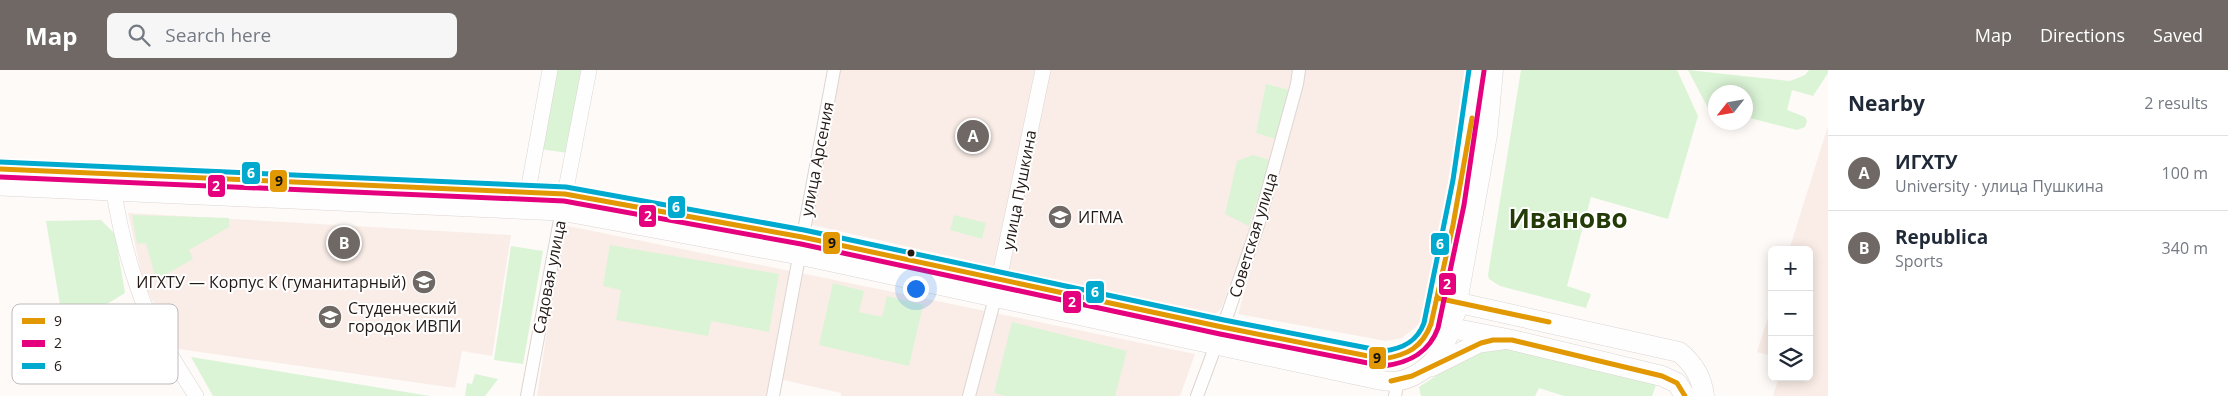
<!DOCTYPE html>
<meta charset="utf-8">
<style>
body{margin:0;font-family:"Open Sans",sans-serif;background:#f6f6f7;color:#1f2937}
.controls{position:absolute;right:15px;bottom:15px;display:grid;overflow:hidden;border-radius:8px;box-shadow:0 2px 12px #0003}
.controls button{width:45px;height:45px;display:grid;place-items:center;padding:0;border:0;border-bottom:1px solid #e0e1e3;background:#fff;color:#1f2937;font:25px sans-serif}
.compass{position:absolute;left:1708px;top:15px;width:45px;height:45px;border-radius:50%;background:#fff;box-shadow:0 2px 12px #0003;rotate:239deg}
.you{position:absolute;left:915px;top:218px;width:18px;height:18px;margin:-12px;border:4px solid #fff;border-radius:50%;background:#1a73e8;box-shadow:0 0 0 8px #1a73e833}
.badge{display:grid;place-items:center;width:32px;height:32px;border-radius:50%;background:#6f6864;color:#fff;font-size:16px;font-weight:700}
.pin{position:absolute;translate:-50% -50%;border:2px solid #fff;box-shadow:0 1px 5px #0006}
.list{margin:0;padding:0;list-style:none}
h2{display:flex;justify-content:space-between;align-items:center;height:65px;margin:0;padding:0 20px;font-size:21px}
h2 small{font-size:16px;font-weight:400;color:#747a83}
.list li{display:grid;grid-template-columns:32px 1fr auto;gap:15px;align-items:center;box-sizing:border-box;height:75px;padding:0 20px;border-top:1px solid #e0e1e3}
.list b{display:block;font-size:19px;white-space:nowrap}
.list p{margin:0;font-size:16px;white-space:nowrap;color:#747a83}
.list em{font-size:16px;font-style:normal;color:#747a83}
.icon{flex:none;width:28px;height:28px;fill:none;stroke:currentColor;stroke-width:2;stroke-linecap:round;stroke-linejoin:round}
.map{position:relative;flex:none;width:1828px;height:326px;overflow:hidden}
header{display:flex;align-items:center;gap:30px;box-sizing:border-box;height:70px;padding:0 25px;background:#6f6864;color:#fff}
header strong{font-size:24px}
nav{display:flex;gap:28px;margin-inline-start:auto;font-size:18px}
.search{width:350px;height:45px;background:#f6f6f7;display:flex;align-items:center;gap:12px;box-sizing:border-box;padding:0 18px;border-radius:8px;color:#747a83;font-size:19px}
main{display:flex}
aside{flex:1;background:#fff}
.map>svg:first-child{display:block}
.built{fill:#faede7}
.green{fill:#dbf4d6}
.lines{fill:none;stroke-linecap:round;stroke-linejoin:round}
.minor-casing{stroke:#dcd5d2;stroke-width:14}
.tertiary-casing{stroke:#dcd5d2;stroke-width:16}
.primary-casing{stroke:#dcd5d2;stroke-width:20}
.trunk-casing{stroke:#dcd5d2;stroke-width:21}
.minor{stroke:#fffefe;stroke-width:12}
.tertiary{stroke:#fffefe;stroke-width:15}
.primary{stroke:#fffefe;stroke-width:19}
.trunk{stroke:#fffefe;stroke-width:20}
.bus-1-casing{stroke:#fff;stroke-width:9}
.bus-2-casing{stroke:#fff;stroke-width:9}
.bus-3-casing{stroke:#fff;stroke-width:9}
.bus-1{stroke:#e29802;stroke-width:5}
.bus-2{stroke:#e5007d;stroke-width:5}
.bus-3{stroke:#00a9ce;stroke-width:5}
.bus-dot{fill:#231915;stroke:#fff;stroke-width:2}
.labels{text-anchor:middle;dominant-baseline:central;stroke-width:4;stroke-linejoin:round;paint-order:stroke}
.street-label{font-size:16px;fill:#231915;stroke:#fff}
.poi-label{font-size:16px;fill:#231915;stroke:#fff;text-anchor:start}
.town-label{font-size:26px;font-weight:bold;fill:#243b07;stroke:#fff}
.key{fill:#fff;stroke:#bdbab9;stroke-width:1}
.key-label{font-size:14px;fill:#231915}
.line-badge{stroke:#fff;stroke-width:2}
.badge-label{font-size:14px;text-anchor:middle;font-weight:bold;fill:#fff}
.pale-badge-label{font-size:14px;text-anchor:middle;font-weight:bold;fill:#111}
</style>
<header>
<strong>Map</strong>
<div class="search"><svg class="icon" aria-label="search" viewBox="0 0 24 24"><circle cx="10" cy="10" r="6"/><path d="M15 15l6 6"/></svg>Search here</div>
<nav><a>Map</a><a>Directions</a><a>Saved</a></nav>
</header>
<main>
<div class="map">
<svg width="1828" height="326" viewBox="0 0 1828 326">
<rect width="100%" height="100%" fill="#fdfaf8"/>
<g class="built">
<polygon points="839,0 1042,0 1002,198 808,154"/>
<polygon points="1045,0 1294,0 1292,15 1255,151 1221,239 1216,243 1209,245 1004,200"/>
<polygon points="1304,0 1470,0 1466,45 1424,247 1417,256 1402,268 1386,271 1238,244 1303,16"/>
<polygon points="1828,56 1828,326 1773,326 1779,307 1809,307 1809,180 1789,180"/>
<polygon points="128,143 511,165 492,286 462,281 455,318 179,279 144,215"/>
<polygon points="563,155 825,208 1195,284 1180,326 841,326 841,323 770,307 766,326 537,326"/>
<polygon points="1772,235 1772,286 1757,282"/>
</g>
<g class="green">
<polygon points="555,0 585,0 568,83 540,79"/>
<polygon points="1521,0 1677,0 1698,46 1668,149 1591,127 1567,216 1591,224 1586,238 1500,216 1489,209 1488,205"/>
<polygon points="1688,0 1790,11 1805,5 1809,0 1828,0 1828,3 1813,26 1792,20 1787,40 1805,47 1807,51 1805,57 1797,60 1746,47 1746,22 1716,22 1715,40 1708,38"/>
<polygon points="1266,14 1289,20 1276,69 1256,63"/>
<polygon points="1253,85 1270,90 1249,156 1225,144 1237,91"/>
<polygon points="132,145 229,148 229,157 189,180 193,189 156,210 146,173 137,174"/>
<polygon points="954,145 986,153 982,169 950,160"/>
<polygon points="101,150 115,164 125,223 107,234 61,241 46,151"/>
<polygon points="610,175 779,204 769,262 711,251 708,266 616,250 621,220 603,216"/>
<polygon points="511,176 543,181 523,294 494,290"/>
<polygon points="833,213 864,221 859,242 882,247 887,226 923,235 909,296 819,275"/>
<polygon points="1012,252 1127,281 1115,326 1006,326 994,323"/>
<polygon points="1501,274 1656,315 1652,326 1564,326 1539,318 1535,326 1421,326 1419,317 1480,277"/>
<polygon points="191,287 430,326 213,326"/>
<polygon points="475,304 498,309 485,326 465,326 467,313 472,314"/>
</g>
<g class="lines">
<g class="minor-casing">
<g id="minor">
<polyline points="527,326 563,134"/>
<polyline points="773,326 834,0"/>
<polyline points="969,326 995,228"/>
<polyline points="1197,326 1229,240 1259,152 1297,14 1299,0"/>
<polyline points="1395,326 1398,311"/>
</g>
</g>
<g class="tertiary-casing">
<g id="tertiary">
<polyline points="528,121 550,0"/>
<path d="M 114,122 C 119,154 127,187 138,218 C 151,257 175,292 196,326"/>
<polyline points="565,124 589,0"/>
<polyline points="997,219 1043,0"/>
</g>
</g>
<g class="primary-casing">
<g id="primary">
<path d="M 0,99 L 565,124 L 802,167 L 1222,257 L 1383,289 C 1406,286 1424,277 1431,254"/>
<path d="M 0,116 L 561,141 L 799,185 L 1379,310 C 1385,311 1393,312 1398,311 C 1425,306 1444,283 1451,258"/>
<polyline points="1431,297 1479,273 1502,270"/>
</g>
</g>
<g class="trunk-casing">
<g id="trunk">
<path d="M 1477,0 C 1467,85 1451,170 1431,254 L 1512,270 L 1662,306 L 1677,313 L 1685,326"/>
<path d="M 1437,228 L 1679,282 C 1693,293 1702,308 1704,326"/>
<polyline points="1455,244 1487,65 1493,0"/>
</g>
</g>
<use href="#minor" class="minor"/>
<use href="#tertiary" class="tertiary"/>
<use href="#primary" class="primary"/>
<use href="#trunk" class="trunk"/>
<g class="bus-1-casing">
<g id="bus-1">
<path d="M 0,99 L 565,124 L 802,167 L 1222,257 L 1383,289 C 1407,285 1422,278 1431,254 L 1453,155 L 1472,48"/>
<polyline points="1437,228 1549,252"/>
<polyline points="1391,311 1412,306 1481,273 1493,270 1512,270 1662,306 1677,313 1685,326"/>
</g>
</g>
<g class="bus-2-casing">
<path id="bus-2" d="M 0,107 L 564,131 L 801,174 L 1220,264 L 1383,296 C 1409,293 1429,283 1438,258 L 1464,135 L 1484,1"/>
</g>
<g class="bus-3-casing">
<path id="bus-3" d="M 0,92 L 566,117 L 804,160 L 1224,250 L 1383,281 C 1402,279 1417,272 1424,253 L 1453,110 L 1469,0"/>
</g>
<use href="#bus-1" class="bus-1"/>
<use href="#bus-2" class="bus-2"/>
<use href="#bus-3" class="bus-3"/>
</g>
<defs>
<g id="university-disc" transform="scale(1.25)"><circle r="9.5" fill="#6f6864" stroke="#fff"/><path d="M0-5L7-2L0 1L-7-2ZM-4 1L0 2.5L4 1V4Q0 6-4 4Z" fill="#fff"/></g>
</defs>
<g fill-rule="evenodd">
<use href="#university-disc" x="1060" y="147"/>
<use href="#university-disc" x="424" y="212"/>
<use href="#university-disc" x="330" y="247"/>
</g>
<circle class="bus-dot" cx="911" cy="183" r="4.5"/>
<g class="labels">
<g class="street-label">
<text transform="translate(817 89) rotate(-79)">улица Арсения</text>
<text transform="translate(1019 120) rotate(-79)">улица Пушкина</text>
<text transform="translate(1253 165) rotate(-73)">Советская улица</text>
<text transform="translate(549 207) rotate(-79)">Садовая улица</text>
</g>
<g class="poi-label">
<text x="1078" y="147">ИГМА</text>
<text x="406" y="212" text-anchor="end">ИГХТУ — Корпус К (гуманитарный)</text>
<text x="348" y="238">Студенческий<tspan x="348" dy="18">городок ИВПИ</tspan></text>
</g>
<g class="town-label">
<text x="1568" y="148">Иваново</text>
</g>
</g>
<rect x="12" y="234" width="166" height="80" rx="8" class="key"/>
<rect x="22" y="248" width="23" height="6" fill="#e29802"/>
<rect x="22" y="270" width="23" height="7" fill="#e5007d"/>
<rect x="22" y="293" width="23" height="6" fill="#00a9ce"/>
<g class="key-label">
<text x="54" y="256">9</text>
<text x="54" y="278">2</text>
<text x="54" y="301">6</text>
</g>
<g class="line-badge">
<rect x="241" y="91" width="20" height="24" rx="5" fill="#00a9ce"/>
<rect x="269" y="99" width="19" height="24" rx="5" fill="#e29802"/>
<rect x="207" y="104" width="19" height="24" rx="5" fill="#e5007d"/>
<rect x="667" y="125" width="19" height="24" rx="5" fill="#00a9ce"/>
<rect x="638" y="134" width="19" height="24" rx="5" fill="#e5007d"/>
<rect x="822" y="161" width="19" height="24" rx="5" fill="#e29802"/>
<rect x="1430" y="162" width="20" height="24" rx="5" fill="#00a9ce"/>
<rect x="1438" y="202" width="19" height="24" rx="5" fill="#e5007d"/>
<rect x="1085" y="210" width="20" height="24" rx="5" fill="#00a9ce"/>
<rect x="1062" y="220" width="20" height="24" rx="5" fill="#e5007d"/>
<rect x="1368" y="276" width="19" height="24" rx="5" fill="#e29802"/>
</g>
<g class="badge-label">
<text x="251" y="108">6</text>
<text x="216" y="121">2</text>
<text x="676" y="142">6</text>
<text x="648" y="151">2</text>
<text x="1440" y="179">6</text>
<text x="1447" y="219">2</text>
<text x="1095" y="227">6</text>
<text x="1072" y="237">2</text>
</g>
<g class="pale-badge-label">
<text x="279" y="116">9</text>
<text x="832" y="178">9</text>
<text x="1377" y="293">9</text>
</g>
</svg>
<div class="controls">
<button>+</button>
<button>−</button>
<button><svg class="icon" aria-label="layers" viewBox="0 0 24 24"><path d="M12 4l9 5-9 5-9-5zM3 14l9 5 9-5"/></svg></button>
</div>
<svg class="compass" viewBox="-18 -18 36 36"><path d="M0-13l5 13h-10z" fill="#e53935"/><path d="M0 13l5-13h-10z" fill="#747a83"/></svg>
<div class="you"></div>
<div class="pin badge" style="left:973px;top:66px">A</div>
<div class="pin badge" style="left:344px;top:173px">B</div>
</div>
<aside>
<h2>Nearby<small>2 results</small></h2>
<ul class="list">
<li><span class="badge">A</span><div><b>ИГХТУ</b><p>University · улица Пушкина</p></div><em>100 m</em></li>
<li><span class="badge">B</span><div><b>Republica</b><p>Sports</p></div><em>340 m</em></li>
</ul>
</aside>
</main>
